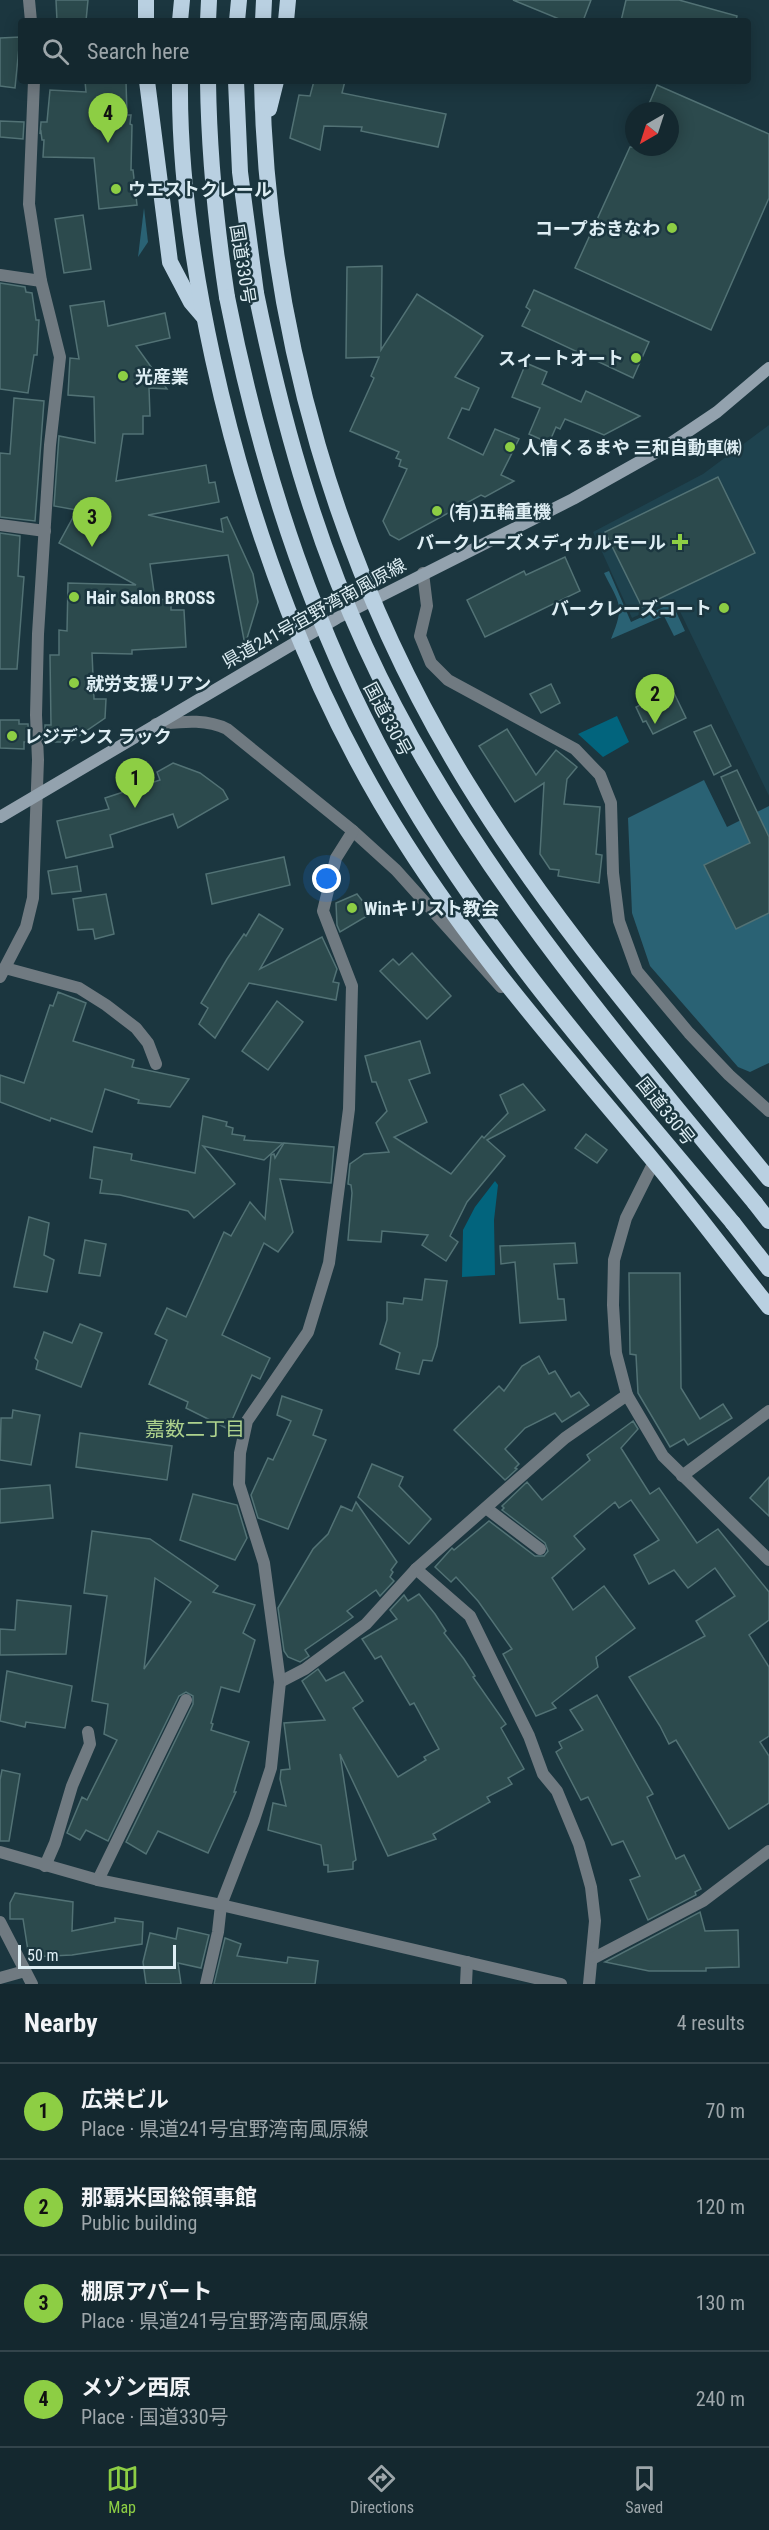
<!DOCTYPE html>
<meta charset="utf-8">
<style>
body{margin:0;font-family:"Roboto Condensed","Noto Sans JP",sans-serif;background:#21343b;color:#f1f3f6}
.compass{position:absolute;left:625px;top:102px;width:54px;height:54px;border-radius:50%;background:#14282f;box-shadow:0 3px 15px #0003;rotate:219deg}
.scale{position:absolute;left:18px;bottom:15px;width:158px;box-sizing:border-box;padding-left:6px;border:3px solid #deeef4;border-top:0;font-size:16px;line-height:21px;white-space:nowrap;color:#deeef4;-webkit-text-stroke:4px #1b363f;paint-order:stroke}
.you{position:absolute;left:327px;top:879px;width:21px;height:21px;margin:-15px;border:4px solid #fff;border-radius:50%;background:#1a73e8;box-shadow:0 0 0 9px #1a73e833}
.badge{display:grid;place-items:center;width:39px;height:39px;border-radius:50%;background:#8dce44;color:#111;font-size:20px;font-weight:700}
.pin{position:absolute;translate:-50% -50px;filter:drop-shadow(0 2px 3px #0008)}
.pin::after{content:'';position:absolute;top:32px;width:21px;height:18px;background:inherit;clip-path:polygon(0 0,100% 0,50% 100%)}
.list{margin:0;padding:0;list-style:none}
h2{display:flex;justify-content:space-between;align-items:center;height:78px;margin:0;padding:0 24px;font-size:26px}
h2 small{font-size:20px;font-weight:400;color:#9da6aa}
.list li{display:grid;grid-template-columns:39px 1fr auto;gap:18px;align-items:center;box-sizing:border-box;height:96px;padding:0 24px;border-top:2px solid #33444b}
.list b{display:block;font-size:22px;white-space:nowrap}
.list p{margin:0;font-size:20px;white-space:nowrap;color:#9da6aa}
.list em{font-size:20px;font-style:normal;color:#9da6aa}
.icon{flex:none;width:33px;height:33px;fill:none;stroke:currentColor;stroke-width:2;stroke-linecap:round;stroke-linejoin:round}
.map{position:relative;flex:none;width:769px;height:1984px;overflow:hidden}
.search{position:absolute;background:#14282f;box-shadow:0 3px 15px #0003;left:18px;right:18px;top:18px;height:66px;display:flex;align-items:center;gap:15px;box-sizing:border-box;padding:0 21px;border-radius:6px;color:#9da6aa;font-size:22px}
.sheet{height:462px;background:#14282f}
nav{display:flex;justify-content:space-around;align-items:center;box-sizing:border-box;height:84px;border-top:2px solid #33444b;background:#14282f;font-size:16px;color:#9da6aa}
nav a{display:grid;justify-items:center;gap:3px}
nav .on{color:#8dce44}
.map>svg:first-child{display:block}
.built{fill:#1e424e}
.green{fill:#2a6274}
.forest{fill:#02647d}
.building{fill:#2c4a4d;stroke:#527275;stroke-width:1.5;fill-rule:evenodd}
.lines{fill:none;stroke-linecap:round;stroke-linejoin:round}
.minor{stroke:#707a81;stroke-width:12}
.tertiary{stroke:#707a81;stroke-width:12}
.secondary{stroke:#93a2ae;stroke-width:12}
.trunk{stroke:#b9d0e1;stroke-width:16}
.trunk-bridge{stroke:#b9d0e1;stroke-width:16}
.poi-dot{fill:#8dce44;stroke:#1b363f;stroke-width:2}
.labels{text-anchor:middle;dominant-baseline:central;stroke-width:5;stroke-linejoin:round;paint-order:stroke}
.poi-label{font-size:18px;font-weight:bold;fill:#deeef4;stroke:#1b363f;text-anchor:start}
.street-label{font-size:18px;fill:#deeef4;stroke:#1b363f}
.neighbourhood-label{font-size:20px;fill:#aed28d;stroke:#1b363f}
</style>
<div class="map">
<svg width="769" height="1984" viewBox="0 0 769 1984">
<rect width="100%" height="100%" fill="#1b363f"/>
<polygon class="built" points="769,425 769,796 674,599 632,618 593,532 703,474"/>
<g class="green">
<polygon points="144,208 148,242 138,257"/>
<path d="M 609,571 L 631,622 L 672,603 L 685,631 L 674,636 L 664,616 L 611,639 C 625,605 620,605 604,573 Z"/>
<polygon points="704,780 727,827 769,806 769,1063 750,1072 738,1067 650,966 632,913 628,818"/>
</g>
<g class="forest">
<polygon points="617,716 629,742 603,757 578,734"/>
<polygon points="495,1181 498,1185 494,1220 495,1275 462,1277 463,1230 475,1207"/>
</g>
<g class="building">
<polygon points="56,0 88,0 86,21 57,21"/>
<polygon points="513,0 591,0 583,21 564,21"/>
<polygon points="626,0 679,0 737,16 736,21 621,21"/>
<polygon points="20,37 15,88 0,86 0,38"/>
<polygon points="85,81 126,81 127,115 131,115 130,124 132,125 131,170 133,170 137,205 99,209 94,158 43,157 44,140 42,140 41,132 40,134 41,122 47,122 50,90 86,92"/>
<polygon points="314,81 345,81 342,93 446,114 438,147 361,131 362,127 324,126 320,150 290,138 299,95 310,96"/>
<polygon points="657,85 769,134 769,198 711,330 575,268 630,147 670,147 670,111 646,111"/>
<polygon points="0,121 24,122 23,139 0,137"/>
<polygon points="83,215 91,269 64,273 55,219"/>
<polygon points="382,266 381,350 417,294 483,336 455,377 479,388 469,410 462,408 448,438 483,455 495,429 519,439 501,475 514,481 485,497 481,495 399,540 390,535 383,521 407,469 399,466 401,460 396,458 399,452 350,431 374,378 371,376 379,357 346,358 347,267"/>
<polygon points="0,283 25,287 26,292 32,293 36,320 39,320 37,355 34,355 28,393 0,389"/>
<polygon points="534,290 649,342 633,378 522,326 530,310 526,307"/>
<polygon points="104,301 108,326 165,313 170,338 136,346 167,389 149,388 150,416 143,416 143,434 123,434 116,481 206,465 209,483 215,482 219,502 148,515 223,532 221,519 227,517 253,574 258,602 245,645 228,555 150,564 155,599 171,600 171,610 184,610 186,647 132,650 132,654 92,653 94,699 106,699 105,718 70,742 45,742 45,725 51,725 50,655 59,655 59,630 67,631 68,583 136,585 59,543 77,510 54,506 59,436 95,443 94,397 68,395 70,358 79,359 70,306"/>
<polygon points="526,363 547,372 542,384 581,402 586,391 640,416 604,435 565,419 560,429 556,427 549,443 529,434 540,408 512,397"/>
<polygon points="14,398 44,401 35,521 0,517 0,453 10,454"/>
<polygon points="718,477 755,553 642,607 605,532"/>
<polygon points="0,533 20,536 18,576 24,577 17,669 0,669"/>
<polygon points="565,557 580,591 485,637 467,600 524,571 526,575"/>
<polygon points="551,684 560,703 541,713 530,694"/>
<polygon points="674,693 686,718 653,734 646,721 643,722 636,707 663,694 664,697"/>
<polygon points="0,720 19,720 19,724 28,724 29,742 24,742 24,749 0,748"/>
<polygon points="711,725 731,766 714,775 694,732"/>
<polygon points="507,729 536,775 556,750 577,767 567,779 564,804 600,807 596,854 602,855 599,883 558,876 559,870 550,869 540,854 544,783 515,802 479,746"/>
<polygon points="173,763 200,773 223,790 228,799 178,828 173,814 110,835 113,847 66,858 57,821 109,809 105,798 160,780 157,772"/>
<polygon points="737,770 769,837 769,913 736,929 704,865 750,843 721,777"/>
<polygon points="284,857 290,885 212,904 206,874"/>
<polygon points="77,866 81,891 52,894 48,871"/>
<polygon points="106,894 114,934 95,939 93,929 78,930 73,899"/>
<polygon points="357,894 372,913 340,932 337,925 336,903"/>
<polygon points="259,914 283,929 260,969 322,937 337,969 333,982 339,983 336,1000 249,983 215,1038 199,1024 208,1008 201,1003 227,959 244,934 246,936"/>
<polygon points="412,953 451,996 427,1019 380,971 393,959 399,965"/>
<polygon points="58,992 86,1003 73,1041 134,1060 132,1067 189,1079 170,1107 138,1103 139,1100 105,1089 92,1132 51,1118 50,1121 0,1102 0,1075 24,1083 50,1005 53,1006"/>
<polygon points="277,1001 303,1022 268,1070 242,1051"/>
<polygon points="420,1041 430,1073 409,1080 427,1122 394,1137 451,1174 482,1136 484,1138 508,1113 500,1095 523,1084 545,1110 487,1140 505,1156 467,1202 450,1236 458,1242 446,1261 422,1245 428,1235 382,1231 381,1242 348,1240 352,1193 351,1185 348,1184 350,1164 364,1154 389,1152 376,1123 387,1111 376,1082 372,1082 365,1056"/>
<polygon points="203,1116 227,1122 226,1126 233,1128 232,1134 245,1136 244,1140 283,1143 264,1160 203,1146 235,1184 194,1218 188,1211 120,1195 100,1193 102,1180 90,1178 94,1147 132,1154 131,1160 195,1173"/>
<polygon points="586,1134 607,1150 597,1163 575,1148"/>
<polygon points="284,1143 334,1147 331,1183 280,1179 293,1232 278,1252 264,1243 222,1335 270,1358 260,1379 252,1375 228,1429 186,1408 188,1402 149,1384 167,1340 155,1334 167,1308 186,1317 224,1232 231,1236 250,1202 265,1219 271,1155 274,1154 275,1158"/>
<polygon points="29,1217 49,1223 44,1255 54,1260 47,1292 14,1287"/>
<polygon points="85,1240 106,1244 100,1276 79,1273"/>
<polygon points="575,1243 577,1263 554,1264 558,1299 564,1299 566,1320 520,1323 515,1262 501,1264 500,1246"/>
<polygon points="629,1273 680,1273 681,1388 700,1419 723,1404 732,1418 688,1445 684,1439 670,1447 638,1393 636,1355 630,1354"/>
<polygon points="425,1279 447,1281 437,1346 432,1361 423,1360 419,1374 396,1369 400,1353 380,1344 387,1320 387,1302 403,1304 404,1298 422,1300"/>
<polygon points="80,1324 102,1333 81,1387 36,1369 38,1361 35,1358 44,1332 72,1343"/>
<polygon points="539,1356 549,1374 555,1371 571,1397 579,1392 589,1405 562,1422 555,1413 525,1428 505,1449 519,1464 515,1468 517,1469 505,1480 454,1430 499,1386 504,1391 522,1366"/>
<polygon points="282,1396 322,1410 313,1435 326,1440 288,1529 258,1518 251,1495 268,1458 273,1460 291,1421 277,1415"/>
<polygon points="13,1410 40,1415 31,1465 0,1460 1,1418 12,1418"/>
<polygon points="633,1421 638,1429 621,1448 650,1494 659,1488 697,1543 718,1529 769,1592 769,1620 749,1635 769,1667 769,1736 760,1742 769,1756 769,1803 729,1829 676,1740 669,1744 660,1726 629,1677 705,1636 696,1621 735,1596 715,1568 688,1588 674,1570 649,1584 634,1555 659,1540 631,1500 619,1508 615,1502 574,1536 585,1549 552,1578 573,1610 604,1586 635,1628 596,1657 598,1667 552,1703 556,1708 536,1716 503,1654 512,1649 478,1601 456,1577 451,1582 435,1567 452,1548 454,1550 489,1521 535,1556 544,1556 548,1551 545,1543 502,1510 504,1508 502,1506 527,1482 542,1500 590,1460 587,1455"/>
<polygon points="80,1433 172,1446 167,1480 76,1467"/>
<polygon points="372,1464 403,1477 399,1486 431,1519 409,1544 358,1497"/>
<polygon points="769,1477 769,1516 750,1498"/>
<polygon points="50,1485 53,1518 0,1523 0,1489"/>
<polygon points="193,1494 237,1505 247,1538 235,1560 180,1540"/>
<polygon points="356,1502 397,1562 391,1570 393,1572 390,1577 394,1581 380,1596 376,1590 347,1611 353,1617 305,1650 309,1656 300,1662 288,1657 284,1651 278,1608 313,1549 328,1534 341,1506 352,1511"/>
<path d="M 92,1531 L 150,1539 L 218,1586 L 213,1592 L 255,1605 L 243,1633 L 255,1640 L 239,1692 L 221,1687 L 211,1723 L 213,1724 L 211,1730 L 249,1742 L 234,1792 L 236,1792 L 208,1853 L 158,1831 L 146,1854 L 126,1842 L 193,1704 L 193,1696 L 186,1692 L 179,1696 L 108,1841 L 86,1830 L 80,1840 L 67,1833 L 82,1797 L 87,1800 L 117,1740 L 104,1734 L 108,1704 L 92,1701 L 107,1596 L 84,1593 ZM 155,1578 L 191,1602 L 144,1669 Z"/>
<polygon points="419,1594 435,1614 446,1631 444,1633 464,1659 475,1676 473,1677 506,1724 501,1728 524,1769 508,1778 512,1784 487,1797 490,1802 433,1834 436,1839 388,1856 340,1754 356,1860 353,1862 353,1869 328,1872 328,1865 324,1865 321,1845 268,1830 273,1803 286,1806 280,1779 281,1770 290,1769 284,1723 325,1720 302,1681 318,1669 326,1681 344,1672 363,1701 353,1708 398,1777 426,1760 424,1757 439,1749 414,1703 410,1705 381,1656 375,1659 362,1639 397,1619 390,1610 404,1595 408,1601"/>
<polygon points="17,1600 71,1606 66,1654 0,1655 0,1629 15,1630"/>
<polygon points="7,1671 72,1686 65,1728 26,1722 25,1727 0,1721"/>
<polygon points="597,1695 653,1794 647,1797 676,1859 684,1855 701,1889 695,1892 696,1895 648,1920 630,1880 640,1876 623,1841 612,1845 588,1797 581,1800 556,1752 562,1748 559,1742 583,1730 570,1710"/>
<polygon points="2,1770 20,1774 9,1841 0,1841 0,1780"/>
<polygon points="15,1893 73,1902 72,1931 115,1922 115,1918 143,1922 142,1944 72,1955 29,1957 23,1919 10,1919 10,1903"/>
<polygon points="700,1912 705,1931 738,1930 739,1967 706,1968 706,1971 649,1971 605,1962"/>
<polygon points="178,1928 209,1935 201,1968 178,1963 181,1984 146,1984 143,1962 150,1933 176,1939"/>
<polygon points="225,1938 241,1944 237,1956 287,1963 288,1957 318,1961 315,1984 214,1984"/>
</g>
<g class="lines">
<g class="minor">
<polyline points="29,0 31,21"/>
<polyline points="0,275 41,281"/>
<polyline points="0,525 45,531"/>
<polyline points="423,573 427,606 420,636 431,663 448,680 575,749 600,775 611,803 613,873 619,921 637,971 689,1033 729,1075 769,1111"/>
<path d="M 156,724 C 180,722 205,718 227,729 L 353,831 L 396,870 L 501,987"/>
<polyline points="5,968 79,988 106,1005 136,1028 148,1043 156,1064"/>
<polyline points="0,977 26,927 33,898 38,760 36,715 38,634 50,445 60,357 41,281 29,204 34,81"/>
<polyline points="654,1162 626,1218 614,1260 613,1305 616,1353 627,1395 663,1456 769,1560"/>
<polyline points="682,1476 769,1411"/>
<polyline points="486,1508 540,1549"/>
<polyline points="416,1569 470,1616 529,1736 543,1774 557,1791 579,1844 591,1887 595,1921 589,1984"/>
<polyline points="280,1682 305,1669 366,1624 416,1569 565,1438 627,1395"/>
<polyline points="45,1866 55,1843 72,1786 90,1744 88,1732"/>
<polyline points="98,1880 186,1700"/>
<polyline points="0,1922 32,1984"/>
<polyline points="592,1959 703,1901 769,1851"/>
<polyline points="0,1978 25,1971"/>
<polyline points="206,1984 218,1932 221,1905 254,1820 271,1768 280,1682 264,1563 239,1484 240,1453 247,1421 308,1332 329,1263 349,1109 352,986 323,911 336,858 353,831"/>
<polyline points="466,1984 467,1962"/>
</g>
<polyline class="tertiary" points="0,1852 98,1880 221,1905 561,1984"/>
<polyline class="secondary" points="0,817 337,618 573,499 662,449 717,412 769,368"/>
<g class="trunk">
<polyline points="146,0 146,21"/>
<polyline points="180,21 182,0"/>
<polyline points="208,21 209,0"/>
<polyline points="237,21 239,0"/>
<polyline points="263,21 264,0"/>
<polyline points="286,21 288,0"/>
<polyline points="147,81 170,262 191,302 203,316"/>
<path d="M 180,81 C 179,175 193,267 213,359 C 250,528 312,698 406,844 C 478,957 567,1057 652,1159 C 692,1207 730,1258 769,1307"/>
<path d="M 208,81 C 209,154 216,225 227,297"/>
<polyline points="236,81 240,172 256,293"/>
<path d="M 262,81 C 267,328 338,573 467,783 C 554,925 665,1051 769,1179"/>
<polyline points="269,109 276,81"/>
<polyline points="755,1203 769,1221"/>
<polyline points="733,1223 769,1269"/>
</g>
<g class="trunk-bridge">
<path d="M 256,293 C 281,415 313,533 365,646 C 460,854 611,1028 755,1203"/>
<path d="M 227,297 C 262,474 317,644 409,800 C 499,953 620,1087 733,1223"/>
</g>
</g>
<g class="poi-dot">
<circle cx="116" cy="189" r="6"/>
<circle cx="672" cy="228" r="6"/>
<circle cx="636" cy="358" r="6"/>
<circle cx="123" cy="376" r="6"/>
<circle cx="510" cy="447" r="6"/>
<circle cx="437" cy="511" r="6"/>
<path d="M677 533h6v6h6v6h-6v6h-6v-6h-6v-6h6z"/>
<circle cx="74" cy="597" r="6"/>
<circle cx="724" cy="608" r="6"/>
<circle cx="74" cy="683" r="6"/>
<circle cx="12" cy="736" r="6"/>
<circle cx="352" cy="908" r="6"/>
</g>
<g class="labels">
<g class="poi-label">
<text x="128" y="189">ウエストクレール</text>
<text x="660" y="228" text-anchor="end">コープおきなわ</text>
<text x="624" y="358" text-anchor="end">スィートオート</text>
<text x="135" y="376">光産業</text>
<text x="522" y="447">人情くるまや 三和自動車㈱</text>
<text x="449" y="511">(有)五輪重機</text>
<text x="666" y="542" text-anchor="end">バークレーズメディカルモール</text>
<text x="86" y="597">Hair Salon BROSS</text>
<text x="712" y="608" text-anchor="end">バークレーズコート</text>
<text x="86" y="683">就労支援リアン</text>
<text x="24" y="736">レジデンス ラック</text>
<text x="364" y="908">Winキリスト教会</text>
</g>
<g class="street-label">
<text transform="translate(243 264) rotate(81)">国道330号</text>
<text transform="translate(314 613) rotate(-29)">県道241号宜野湾南風原線</text>
<text transform="translate(388 719) rotate(62)">国道330号</text>
<text transform="translate(666 1111) rotate(51)">国道330号</text>
</g>
<g class="neighbourhood-label">
<text x="195" y="1429">嘉数二丁目</text>
</g>
</g>
</svg>
<svg class="compass" viewBox="-18 -18 36 36"><path d="M0-13l5 13h-10z" fill="#e53935"/><path d="M0 13l5-13h-10z" fill="#9da6aa"/></svg>
<div class="scale">50 m</div>
<div class="you"></div>
<div class="pin badge" style="left:135px;top:808px">1</div>
<div class="pin badge" style="left:655px;top:724px">2</div>
<div class="pin badge" style="left:92px;top:547px">3</div>
<div class="pin badge" style="left:108px;top:143px">4</div>
<div class="search"><svg class="icon" aria-label="search" viewBox="0 0 24 24"><circle cx="10" cy="10" r="6"/><path d="M15 15l6 6"/></svg>Search here</div>
</div>
<section class="sheet">
<h2>Nearby<small>4 results</small></h2>
<ul class="list">
<li><span class="badge">1</span><div><b>広栄ビル</b><p>Place · 県道241号宜野湾南風原線</p></div><em>70 m</em></li>
<li><span class="badge">2</span><div><b>那覇米国総領事館</b><p>Public building</p></div><em>120 m</em></li>
<li><span class="badge">3</span><div><b>棚原アパート</b><p>Place · 県道241号宜野湾南風原線</p></div><em>130 m</em></li>
<li><span class="badge">4</span><div><b>メゾン西原</b><p>Place · 国道330号</p></div><em>240 m</em></li>
</ul>
</section>
<nav>
<a class="on"><svg class="icon" aria-label="map" viewBox="0 0 24 24"><path d="M3 6l6-2 6 2 6-2v14l-6 2-6-2-6 2zM9 4v14M15 6v14"/></svg>Map</a>
<a><svg class="icon" aria-label="directions" viewBox="0 0 24 24"><path d="M12 3l9 9-9 9-9-9zM9 14v-3h6M13 9l2 2-2 2"/></svg>Directions</a>
<a><svg class="icon" aria-label="saved" viewBox="0 0 24 24"><path d="M7 4h10v16l-5-4-5 4z"/></svg>Saved</a>
</nav>
